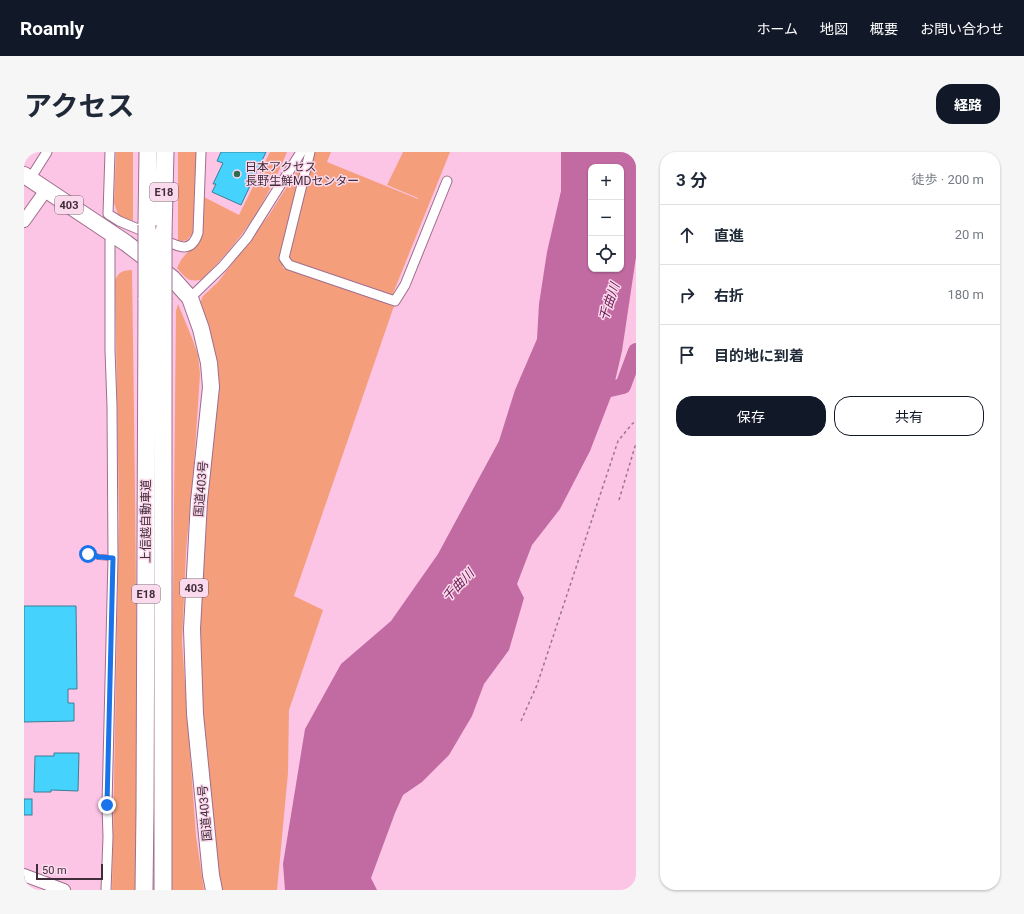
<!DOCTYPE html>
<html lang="ja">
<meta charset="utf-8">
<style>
body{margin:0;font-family:Roboto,"Noto Sans JP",sans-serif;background:#f6f6f7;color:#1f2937}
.controls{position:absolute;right:12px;top:12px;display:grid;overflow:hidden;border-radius:8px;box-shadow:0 1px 3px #0004}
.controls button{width:36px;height:36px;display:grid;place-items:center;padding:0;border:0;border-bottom:1px solid #e0e1e3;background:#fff;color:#1f2937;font:20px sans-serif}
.scale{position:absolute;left:12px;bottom:10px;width:67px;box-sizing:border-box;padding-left:4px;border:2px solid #412c39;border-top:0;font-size:11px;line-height:14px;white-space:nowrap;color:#412c39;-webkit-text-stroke:3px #fcdaee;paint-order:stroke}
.stop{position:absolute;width:12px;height:12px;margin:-9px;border:3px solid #1a73e8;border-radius:50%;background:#fff}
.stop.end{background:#1a73e8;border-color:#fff;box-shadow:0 1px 4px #0008}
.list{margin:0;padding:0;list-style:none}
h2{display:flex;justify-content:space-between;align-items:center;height:52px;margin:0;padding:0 16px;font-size:17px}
h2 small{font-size:13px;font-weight:400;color:#747a83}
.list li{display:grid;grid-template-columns:26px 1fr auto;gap:12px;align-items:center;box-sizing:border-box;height:60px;padding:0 16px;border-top:1px solid #e0e1e3}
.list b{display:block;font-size:15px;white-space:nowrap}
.list em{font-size:13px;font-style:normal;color:#747a83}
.actions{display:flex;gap:8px;padding:12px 16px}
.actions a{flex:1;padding:9px 0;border:1px solid #111827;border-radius:16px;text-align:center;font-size:14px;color:#111827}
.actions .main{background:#111827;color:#fff}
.icon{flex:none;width:22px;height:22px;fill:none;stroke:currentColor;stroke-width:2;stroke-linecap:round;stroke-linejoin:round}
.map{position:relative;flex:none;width:612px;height:738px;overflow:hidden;border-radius:16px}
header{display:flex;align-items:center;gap:24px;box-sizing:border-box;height:56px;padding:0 20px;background:#111827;color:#fff}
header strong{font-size:19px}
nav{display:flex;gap:22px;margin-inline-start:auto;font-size:14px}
.intro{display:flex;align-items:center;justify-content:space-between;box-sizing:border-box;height:96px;padding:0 24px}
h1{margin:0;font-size:28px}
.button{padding:10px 18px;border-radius:16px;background:#111827;color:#fff;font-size:14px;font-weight:700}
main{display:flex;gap:24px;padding:0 24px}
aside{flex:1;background:#fff;border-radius:16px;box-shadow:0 1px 3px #0004}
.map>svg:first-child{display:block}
.green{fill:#f59e7b}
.water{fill:#c26aa2;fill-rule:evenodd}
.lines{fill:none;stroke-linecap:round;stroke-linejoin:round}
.river{stroke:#c26aa2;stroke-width:16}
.building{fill:#45d2fd;stroke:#3b7e94}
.service-casing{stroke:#a06e8d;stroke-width:6}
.minor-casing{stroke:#a06e8d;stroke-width:11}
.tertiary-casing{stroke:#a06e8d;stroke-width:14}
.trunk-casing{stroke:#a06e8d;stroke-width:18}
.motorway-casing{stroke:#a06e8d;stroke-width:19}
.path{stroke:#9b758c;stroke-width:1.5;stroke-dasharray:3 3;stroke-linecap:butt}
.service{stroke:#fff;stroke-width:4.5}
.minor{stroke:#fff;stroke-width:9}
.tertiary{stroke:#fff;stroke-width:12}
.trunk{stroke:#fff;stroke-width:16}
.motorway{stroke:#fff;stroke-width:17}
.motorway-bridge-casing{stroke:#a06e8d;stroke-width:19;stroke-linecap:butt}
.motorway-bridge{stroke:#fff;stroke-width:17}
.route{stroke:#1a73e8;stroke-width:5}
.poi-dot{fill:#336a51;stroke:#fcdaee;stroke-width:1.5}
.labels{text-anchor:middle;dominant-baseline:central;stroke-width:3;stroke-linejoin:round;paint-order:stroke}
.shield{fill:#fcdaee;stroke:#79606f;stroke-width:1}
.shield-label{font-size:11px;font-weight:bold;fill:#412c39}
.poi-label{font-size:12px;fill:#412c39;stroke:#fcdaee;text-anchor:start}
.street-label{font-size:12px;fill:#412c39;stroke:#fcdaee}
.water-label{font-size:13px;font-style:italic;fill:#681850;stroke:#fcdaee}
</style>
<header>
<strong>Roamly</strong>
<nav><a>ホーム</a><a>地図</a><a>概要</a><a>お問い合わせ</a></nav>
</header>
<div class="intro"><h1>アクセス</h1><a class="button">経路</a></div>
<main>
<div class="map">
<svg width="612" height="738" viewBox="0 0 612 738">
<rect width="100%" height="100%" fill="#fcc5e6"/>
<g class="green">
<polygon points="92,0 109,0 109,69 99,66 94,62 90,51"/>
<polygon points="154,0 174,0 170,80 163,88 154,90"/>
<path d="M 246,0 L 263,0 C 250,32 233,64 211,91 C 201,104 189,116 177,128 C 163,130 162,126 153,116 C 156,109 160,103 166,98 C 168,96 172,95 174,92 C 180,85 179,56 180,45 L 215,63 Z"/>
<polygon points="289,0 307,0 303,10 394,47 394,46 363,33 379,0 426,0 368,144 358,139 267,109 265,105"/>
<polygon points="278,12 257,104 259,116 370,154 270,444 299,458 265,558 264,621 253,738 196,738 178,569 174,461 188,278 194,222 191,205 176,151 179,144 194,130 245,63 276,14"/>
<path d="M 108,118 C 111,325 114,531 112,738 L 88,738 L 95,362 L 91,129 C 95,119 98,119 108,118 Z"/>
<polygon points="154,152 168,186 174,203 176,222 170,313 162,399 158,490 172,684 180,738 146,738 152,159"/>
</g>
<path class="water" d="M 537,0 L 612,0 L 612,105 L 598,199 L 588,242 L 566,299 L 536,357 L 508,393 L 493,432 L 500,446 L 485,498 L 460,532 L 448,564 L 425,603 L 398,630 L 379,643 L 371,661 L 347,726 L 353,738 L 261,738 L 259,712 L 281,577 L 317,512 L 367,469 L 414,402 L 475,289 L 491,238 L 513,187 L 515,152 L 523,100 L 537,39 ZM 567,15 L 597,15 L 597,117 L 567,117 Z"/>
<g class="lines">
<polyline class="river" points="569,241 599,234 612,199"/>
</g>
<g class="building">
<polygon points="197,0 242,0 217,53 188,40 192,32 189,32 199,11 193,9"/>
<polygon points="0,454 52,454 53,537 44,537 44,551 50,551 50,569 0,570"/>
<polygon points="30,601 55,601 54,639 27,638 27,640 10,640 11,604 30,604"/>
<rect x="0" y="647" width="8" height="16"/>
</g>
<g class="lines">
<g class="service-casing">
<polyline id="service" points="64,402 75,405 89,406"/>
</g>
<g class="minor-casing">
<g id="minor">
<polyline points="86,0 84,62 95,69 126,82"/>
<polyline points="286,0 260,106 265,113 371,149 381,133 423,29"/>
<polyline points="6,27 23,0"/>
<path d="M 138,87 C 153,94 167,103 174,81 L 177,0"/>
<polyline points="166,146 199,114 223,86 277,0"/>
<polyline points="82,738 84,685 83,653 89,406 88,254 86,198 86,89"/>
</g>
</g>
<g class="tertiary-casing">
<g id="tertiary">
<polyline points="0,69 22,38"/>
<polyline points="0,723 40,738"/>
</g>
</g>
<g class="trunk-casing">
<polyline id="trunk" points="0,23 102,91 148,126 166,146 177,177 185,211 187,235 175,349 168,477 171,562 187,723 190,738"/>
</g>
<g class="motorway-casing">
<g id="motorway">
<polyline points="123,73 124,0"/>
<polyline points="139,81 141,0"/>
<polyline points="139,148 139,738"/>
<polyline points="120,738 121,658 123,146"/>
</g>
</g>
<g class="path">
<polyline points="595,348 612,291"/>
<polyline points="497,569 513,533 594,289 608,272 612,269"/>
</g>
<use href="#service" class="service"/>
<use href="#minor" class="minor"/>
<use href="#tertiary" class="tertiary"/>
<use href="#trunk" class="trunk"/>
<use href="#motorway" class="motorway"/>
<g class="motorway-bridge-casing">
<g id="motorway-bridge">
<polyline points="123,146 123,73"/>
<polyline points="139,148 139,81"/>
</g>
</g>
<use href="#motorway-bridge" class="motorway-bridge"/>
</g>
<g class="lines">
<polyline class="route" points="64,402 75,405 89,406 83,653"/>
</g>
<circle class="poi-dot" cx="213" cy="22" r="4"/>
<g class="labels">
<g class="shield">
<rect x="126" y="31" width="28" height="18" rx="3"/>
<rect x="31" y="44" width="28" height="18" rx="3"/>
<rect x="156" y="427" width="28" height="18" rx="3"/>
<rect x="108" y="433" width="28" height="18" rx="3"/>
</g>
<g class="shield-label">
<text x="140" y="40">E18</text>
<text x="45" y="53">403</text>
<text x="170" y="436">403</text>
<text x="122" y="442">E18</text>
</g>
<g class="poi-label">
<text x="221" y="15">日本アクセス<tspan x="221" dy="14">長野生鮮MDセンター</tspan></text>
</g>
<g class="street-label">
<text transform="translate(177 337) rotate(-85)">国道403号</text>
<text transform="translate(122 369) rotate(-90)">上信越自動車道</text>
<text transform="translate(181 661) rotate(-95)">国道403号</text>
</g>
<g class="water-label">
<text transform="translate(585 150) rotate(-71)">千曲川</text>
<text transform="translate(434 433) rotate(-46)">千曲川</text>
</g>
</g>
</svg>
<div class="controls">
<button>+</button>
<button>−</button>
<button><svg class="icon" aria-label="locate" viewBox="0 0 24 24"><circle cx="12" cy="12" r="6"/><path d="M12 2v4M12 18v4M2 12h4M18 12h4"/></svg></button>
</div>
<div class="scale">50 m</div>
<div class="stop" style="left:64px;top:402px"></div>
<div class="stop end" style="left:83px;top:653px"></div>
</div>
<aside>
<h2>3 分<small>徒歩 · 200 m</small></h2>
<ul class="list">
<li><svg class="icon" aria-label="ahead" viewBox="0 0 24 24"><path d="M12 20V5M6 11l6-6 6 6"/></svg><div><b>直進</b></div><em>20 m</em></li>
<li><svg class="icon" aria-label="right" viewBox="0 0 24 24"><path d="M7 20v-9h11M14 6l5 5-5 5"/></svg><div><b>右折</b></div><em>180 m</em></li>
<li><svg class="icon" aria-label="arrive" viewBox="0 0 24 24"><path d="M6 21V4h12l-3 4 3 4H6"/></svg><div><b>目的地に到着</b></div></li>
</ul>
<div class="actions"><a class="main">保存</a><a>共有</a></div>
</aside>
</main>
